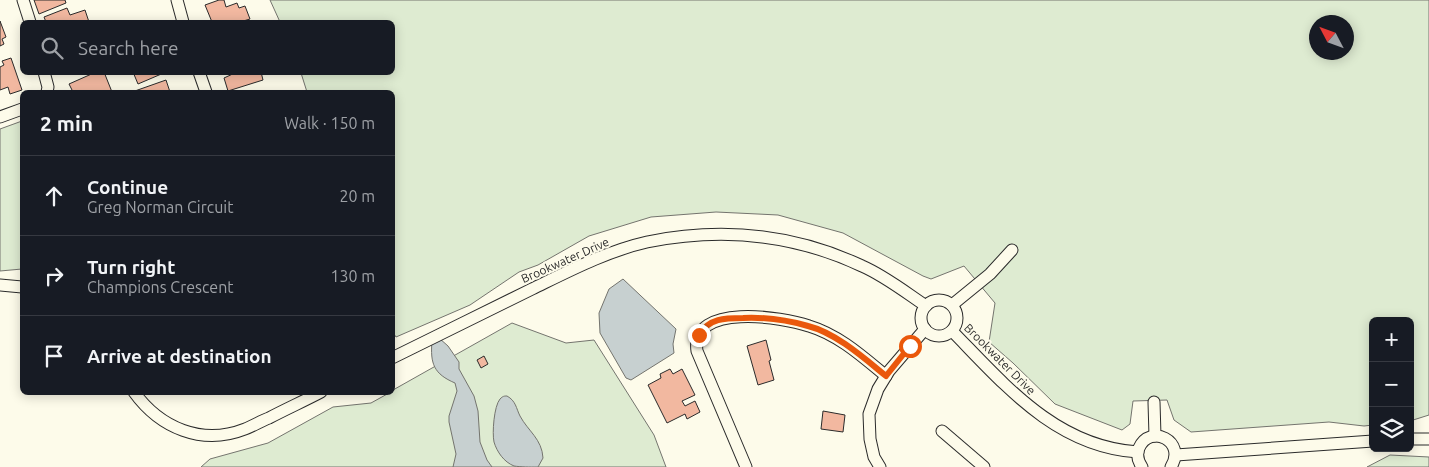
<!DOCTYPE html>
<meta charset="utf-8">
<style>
body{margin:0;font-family:Ubuntu,sans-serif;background:#242831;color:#f1f3f6}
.controls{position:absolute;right:15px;bottom:15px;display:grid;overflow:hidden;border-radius:8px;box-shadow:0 2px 12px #0003}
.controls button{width:45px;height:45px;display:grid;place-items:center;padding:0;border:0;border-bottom:1px solid #363941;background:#171b24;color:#f1f3f6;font:25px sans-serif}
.compass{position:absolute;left:1309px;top:15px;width:45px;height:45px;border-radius:50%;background:#171b24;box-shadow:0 2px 12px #0003;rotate:311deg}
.stop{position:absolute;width:15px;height:15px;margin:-11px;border:4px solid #ea580c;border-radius:50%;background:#fff}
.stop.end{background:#ea580c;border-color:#fff;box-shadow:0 1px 5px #0008}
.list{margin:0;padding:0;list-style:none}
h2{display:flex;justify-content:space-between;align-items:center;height:65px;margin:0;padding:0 20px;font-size:21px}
h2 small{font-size:16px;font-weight:400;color:#9ea1a6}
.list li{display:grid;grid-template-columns:32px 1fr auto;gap:15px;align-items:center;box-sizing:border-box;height:80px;padding:0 20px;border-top:1px solid #363941}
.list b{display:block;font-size:19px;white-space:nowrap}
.list p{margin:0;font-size:16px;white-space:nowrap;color:#9ea1a6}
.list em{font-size:16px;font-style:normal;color:#9ea1a6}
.icon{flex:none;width:28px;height:28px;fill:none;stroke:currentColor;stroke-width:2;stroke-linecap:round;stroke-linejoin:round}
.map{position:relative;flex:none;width:1429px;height:467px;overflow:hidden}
.search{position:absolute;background:#171b24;box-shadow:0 2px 12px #0003;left:20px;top:20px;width:375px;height:55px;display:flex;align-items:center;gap:12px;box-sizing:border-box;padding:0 18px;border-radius:8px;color:#9ea1a6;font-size:19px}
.panel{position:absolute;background:#171b24;box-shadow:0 2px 12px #0003;left:20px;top:90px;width:375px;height:305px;border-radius:8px}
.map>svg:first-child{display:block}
.green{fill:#deebd1;stroke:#74746e;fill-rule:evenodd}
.water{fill:#c7d0d0;stroke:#74746e}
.building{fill:#f2b8a0;stroke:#2b2b2b}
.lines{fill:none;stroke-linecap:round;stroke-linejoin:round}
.minor-casing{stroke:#2b2b2b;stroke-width:13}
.minor{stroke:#fdfbea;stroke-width:11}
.route{stroke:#ea580c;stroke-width:6}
.labels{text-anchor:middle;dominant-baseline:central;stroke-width:4;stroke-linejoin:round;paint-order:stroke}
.street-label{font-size:12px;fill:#2b2b2b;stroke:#fdfbea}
</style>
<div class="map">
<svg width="1429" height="467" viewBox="0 0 1429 467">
<rect width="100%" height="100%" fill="#fdfbea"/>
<g class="green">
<path d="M 270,0 L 1429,0 L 1429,415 L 1410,421 L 1410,321 L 1373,321 L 1373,425 L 1364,426 L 1329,422 L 1191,432 L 1174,420 L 1167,400 L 1133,401 L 1130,424 L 1122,430 L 1055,404 L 1013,363 L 989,342 L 995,303 L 964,266 L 931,279 L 923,276 L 843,233 L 778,215 L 716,212 L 651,217 L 589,236 L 538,265 L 519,272 L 470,305 L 396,337 L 392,331 L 392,92 L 307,92 L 301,73 L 392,72 L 392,22 L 280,22 ZM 1316,22 L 1346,22 L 1346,52 L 1316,52 Z"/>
<polygon points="22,121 22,269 0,271 0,129"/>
<polygon points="512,323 566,343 594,340 654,435 666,467 201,467 210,459 268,443 333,407 371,403 389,393 392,392 393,390"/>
<polygon points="1390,455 1429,457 1429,467 1367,467"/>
</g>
<g class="water">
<polygon points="623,279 676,329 673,344 674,353 631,380 626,378 600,333 599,313 609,289"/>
<path d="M 439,338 L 448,346 L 459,362 L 459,369 L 474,396 L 478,411 L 480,442 L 487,460 L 492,467 L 453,467 L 456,454 L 449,422 L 449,416 L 457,391 L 455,383 C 434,374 430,364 432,341 Z"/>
<path d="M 507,396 C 516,401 516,408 520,416 C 528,431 542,439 543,458 L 538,467 C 530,467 520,467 514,466 C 504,462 497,452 494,442 C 492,433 494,406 500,399 C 503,396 504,396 507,396 Z"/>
</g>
<g class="building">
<polygon points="34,0 65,0 66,3 39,14"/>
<polygon points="219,0 224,0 226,7 237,3 239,8 245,6 250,19 240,22 212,22 205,5"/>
<polygon points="67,8 70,15 85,10 89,22 46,22 44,17"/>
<polygon points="0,21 6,37 2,39 4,44 0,46"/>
<polygon points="11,58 22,90 10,94 8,87 0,90 0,67 4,65 2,61"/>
<polygon points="96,72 104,72 112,92 73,92 69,84"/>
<polygon points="133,72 166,72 138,84"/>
<polygon points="237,72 261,72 263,80 228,91 224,78"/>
<polygon points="166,80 170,92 132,92"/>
<polygon points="766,340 771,360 769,361 774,380 758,385 747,346"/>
<polygon points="484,356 488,364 481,368 477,360"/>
<polygon points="670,369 673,374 682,369 695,395 682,401 685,406 695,401 700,412 687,419 685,414 667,423 648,385 661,378 660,374"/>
<polygon points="823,411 845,415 843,432 821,429"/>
</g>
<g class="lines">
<g class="minor-casing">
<g id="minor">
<polyline points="23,0 30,22"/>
<polyline points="177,0 183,22"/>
<polyline points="44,72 48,87 47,92"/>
<polyline points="199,72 206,92"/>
<polyline points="0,117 22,109"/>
<polyline points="0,285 22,287"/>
<circle cx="939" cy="318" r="18"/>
<polyline points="952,305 990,274 1012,250"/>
<path d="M 952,331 C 1005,385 1056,447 1138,452"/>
<path d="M 392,358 C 439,335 485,312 532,289 C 569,271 607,251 647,242 C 721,227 794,234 862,266 C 885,276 905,292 926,306"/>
<path d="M 134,392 C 160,428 202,446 245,429 C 253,426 261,421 269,418 C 286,409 304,401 321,392"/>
<polyline points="1154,402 1155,436"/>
<polyline points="942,431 984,467"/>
<polyline points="1410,439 1429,439"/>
<polyline points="1176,455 1373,441"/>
<path d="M 746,467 L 697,351 C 690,302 783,317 809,326 C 839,335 863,357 886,376"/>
<polyline points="880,467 874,457 870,439 869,414 878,389 889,371 925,329"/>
<path d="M 1142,467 C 1138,461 1136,455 1139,448 C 1150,423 1187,441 1171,467"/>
</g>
</g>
<use href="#minor" class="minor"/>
</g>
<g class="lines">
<path class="route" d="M 699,335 C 709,318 725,318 743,318 C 765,317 787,320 808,326 C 836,333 864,358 886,376 L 910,346"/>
</g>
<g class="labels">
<g class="street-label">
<text transform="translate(565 260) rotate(-24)">Brookwater Drive</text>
<text transform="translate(1000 359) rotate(45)">Brookwater Drive</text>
</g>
</g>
</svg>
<div class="controls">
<button>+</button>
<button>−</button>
<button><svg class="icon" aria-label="layers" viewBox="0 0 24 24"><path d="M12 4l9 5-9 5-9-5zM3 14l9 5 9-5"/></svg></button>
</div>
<svg class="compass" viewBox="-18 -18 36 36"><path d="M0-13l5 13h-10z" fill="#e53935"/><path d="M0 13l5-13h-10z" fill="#9ea1a6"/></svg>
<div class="stop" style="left:910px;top:346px"></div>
<div class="stop end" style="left:699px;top:335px"></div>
<div class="search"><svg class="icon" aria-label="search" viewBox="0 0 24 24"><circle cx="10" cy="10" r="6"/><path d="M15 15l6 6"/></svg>Search here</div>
<section class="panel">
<h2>2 min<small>Walk · 150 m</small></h2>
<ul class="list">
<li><svg class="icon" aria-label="ahead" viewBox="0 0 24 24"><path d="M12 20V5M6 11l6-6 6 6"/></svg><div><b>Continue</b><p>Greg Norman Circuit</p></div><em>20 m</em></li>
<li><svg class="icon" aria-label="right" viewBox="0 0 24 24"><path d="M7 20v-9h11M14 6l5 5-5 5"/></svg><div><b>Turn right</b><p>Champions Crescent</p></div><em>130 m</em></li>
<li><svg class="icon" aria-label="arrive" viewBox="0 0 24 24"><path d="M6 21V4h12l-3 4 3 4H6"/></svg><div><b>Arrive at destination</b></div></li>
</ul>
</section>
</div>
